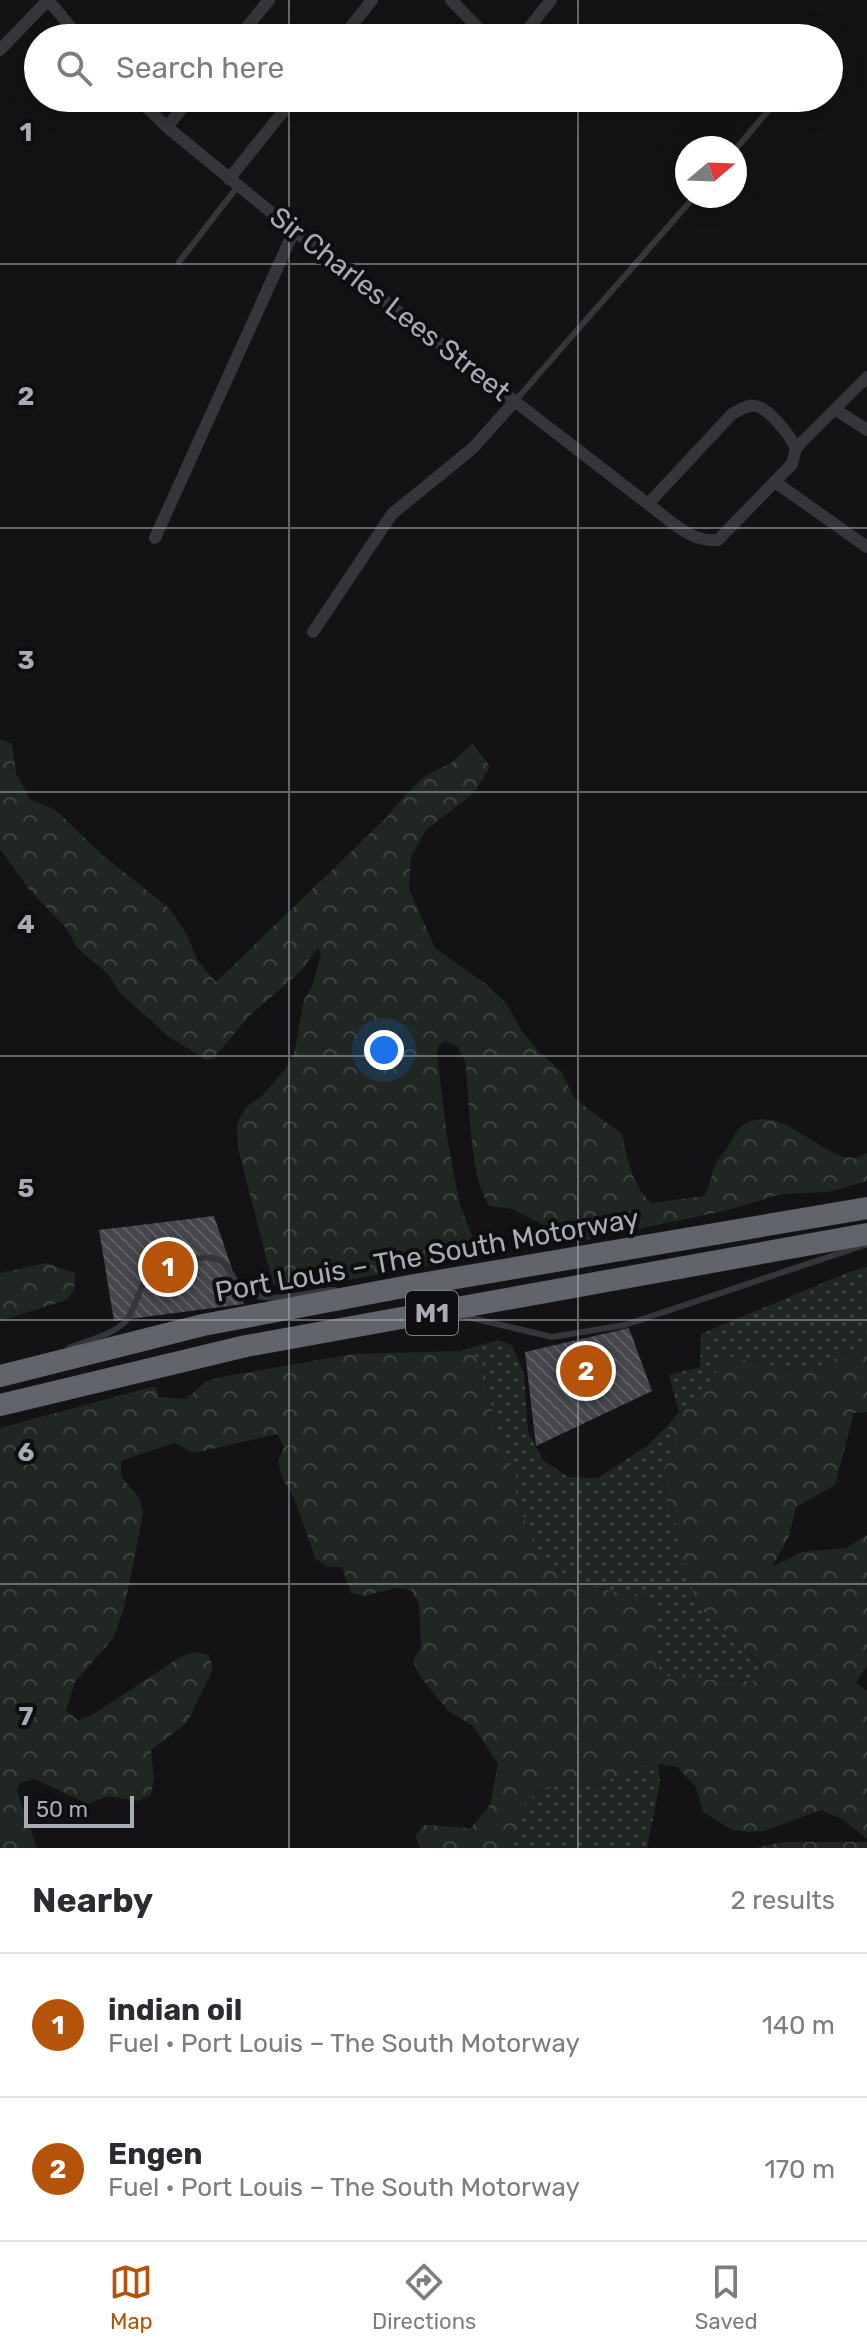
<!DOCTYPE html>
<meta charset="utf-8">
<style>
body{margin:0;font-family:Rubik,sans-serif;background:#f7f7f7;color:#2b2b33}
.compass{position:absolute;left:675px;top:136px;width:72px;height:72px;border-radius:50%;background:#fff;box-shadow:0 4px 20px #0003;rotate:71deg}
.scale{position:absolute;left:24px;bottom:20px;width:110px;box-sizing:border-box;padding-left:8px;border:4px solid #a7abb3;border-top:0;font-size:22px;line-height:28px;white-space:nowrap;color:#a7abb3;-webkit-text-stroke:6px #0e0e10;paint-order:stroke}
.you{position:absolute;left:384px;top:1050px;width:28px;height:28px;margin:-20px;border:6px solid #fff;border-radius:50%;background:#1a73e8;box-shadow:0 0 0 12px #1a73e833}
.badge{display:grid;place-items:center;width:52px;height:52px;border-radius:50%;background:#b45309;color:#fff;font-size:26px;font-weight:700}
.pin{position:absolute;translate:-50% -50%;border:4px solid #fff;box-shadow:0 2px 8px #0006}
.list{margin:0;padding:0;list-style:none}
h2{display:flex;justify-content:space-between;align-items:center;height:104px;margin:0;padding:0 32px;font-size:34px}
h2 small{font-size:26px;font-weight:400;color:#7c7c81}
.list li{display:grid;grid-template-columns:52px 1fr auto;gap:24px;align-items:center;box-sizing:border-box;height:144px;padding:0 32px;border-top:2px solid #e1e1e2}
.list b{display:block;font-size:30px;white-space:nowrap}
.list p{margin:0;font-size:26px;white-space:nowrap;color:#7c7c81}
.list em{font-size:26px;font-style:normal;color:#7c7c81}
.icon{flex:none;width:44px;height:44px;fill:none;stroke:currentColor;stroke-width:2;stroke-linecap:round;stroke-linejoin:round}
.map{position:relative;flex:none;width:867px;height:1848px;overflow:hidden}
.search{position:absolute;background:#fff;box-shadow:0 4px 20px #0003;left:24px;right:24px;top:24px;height:88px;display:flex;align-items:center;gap:20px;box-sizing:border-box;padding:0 28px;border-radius:44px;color:#7c7c81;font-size:30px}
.sheet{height:392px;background:#fff}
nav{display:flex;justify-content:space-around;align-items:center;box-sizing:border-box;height:112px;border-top:2px solid #e1e1e2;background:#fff;font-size:22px;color:#7c7c81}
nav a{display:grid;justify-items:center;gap:4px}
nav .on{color:#b45309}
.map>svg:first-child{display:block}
.grass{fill:url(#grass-dots)}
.forest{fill:url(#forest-crowns)}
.building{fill:url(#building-back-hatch)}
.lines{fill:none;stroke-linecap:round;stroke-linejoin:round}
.lane{stroke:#353639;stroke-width:6}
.street{stroke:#353639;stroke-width:12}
.highway{stroke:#61646a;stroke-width:22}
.grid{fill:none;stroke:#a7abb3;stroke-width:2;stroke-opacity:0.55}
.labels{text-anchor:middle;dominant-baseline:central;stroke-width:8;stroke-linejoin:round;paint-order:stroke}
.shield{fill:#0e0e10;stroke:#797c82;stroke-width:2}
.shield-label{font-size:26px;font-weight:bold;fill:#a7abb3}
.street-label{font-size:28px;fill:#a7abb3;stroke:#0e0e10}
.grid-label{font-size:26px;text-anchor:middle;font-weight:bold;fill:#a7abb3;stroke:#0e0e10;stroke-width:8;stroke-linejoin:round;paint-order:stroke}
</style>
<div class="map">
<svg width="867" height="1848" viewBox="0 0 867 1848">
<defs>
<pattern id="grass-dots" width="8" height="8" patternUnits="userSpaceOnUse" patternTransform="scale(2)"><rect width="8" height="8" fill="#202621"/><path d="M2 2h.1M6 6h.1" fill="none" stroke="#3e433f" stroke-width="1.8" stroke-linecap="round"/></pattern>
<pattern id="forest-crowns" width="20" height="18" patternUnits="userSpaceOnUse" patternTransform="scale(2)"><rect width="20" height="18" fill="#202621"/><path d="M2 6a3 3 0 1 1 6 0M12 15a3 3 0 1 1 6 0" fill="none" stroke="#3e433f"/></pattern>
<pattern id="building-back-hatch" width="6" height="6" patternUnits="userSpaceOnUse" patternTransform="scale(2)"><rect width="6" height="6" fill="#45464a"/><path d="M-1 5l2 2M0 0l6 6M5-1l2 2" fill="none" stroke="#5d5e62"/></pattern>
</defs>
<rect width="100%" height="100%" fill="#131315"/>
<g class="grass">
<polygon points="867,1267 867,1346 849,1351 808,1373 723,1355 711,1385 679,1412 669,1375 700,1367 701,1334 849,1272"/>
<polygon points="498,1340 512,1345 524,1374 528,1432 543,1460 568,1477 598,1478 647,1446 667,1426 674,1444 662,1476 682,1546 684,1567 699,1607 764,1669 755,1681 672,1679 659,1670 655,1656 656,1609 646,1598 583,1585 543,1561 535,1548 516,1496 516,1477 496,1431 484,1368 475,1356 460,1351"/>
<polygon points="658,1764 660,1783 647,1848 512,1848 525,1802 537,1792 567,1783 596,1786 643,1765"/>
</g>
<g class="forest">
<path d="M 0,739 L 12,744 L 16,773 L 30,799 L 57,811 L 100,853 L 169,908 L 186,933 L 198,961 L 216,982 L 386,818 L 404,796 L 425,776 L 451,763 L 472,744 L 490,766 L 474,793 L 426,830 L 411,857 L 409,889 L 435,948 L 486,984 L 506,1003 L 521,1030 L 539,1052 L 561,1071 L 574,1098 L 622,1134 C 627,1158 632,1186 652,1203 L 704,1196 C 711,1185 711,1172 717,1161 C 717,1160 725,1152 725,1151 C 731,1143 733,1133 742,1126 C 783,1095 833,1178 867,1153 L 867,1181 L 829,1192 L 782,1194 L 728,1210 L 578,1242 L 512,1209 L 490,1206 C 469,1180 470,1098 465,1061 L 458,1047 L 445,1041 L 439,1045 L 437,1052 L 447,1138 L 460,1205 L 480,1256 L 284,1292 L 273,1283 L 238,1148 L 237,1123 L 248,1105 L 261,1097 L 286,1068 L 294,1054 L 304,1000 L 312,986 L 321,955 L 318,948 L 299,973 L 249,1016 L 213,1059 L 206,1060 L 168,1036 L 120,993 L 108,974 L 77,948 L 66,928 L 28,888 L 0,849 Z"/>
<polygon points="46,1263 75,1273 74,1290 67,1300 0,1321 0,1273"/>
<polygon points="867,1346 867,1412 854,1413 835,1485 796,1507 789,1536 772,1567 802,1552 846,1548 867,1535 867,1665 856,1683 867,1691 867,1839 842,1819 821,1810 764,1831 749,1832 732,1830 703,1812 696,1787 677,1767 658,1764 643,1765 596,1786 567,1783 537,1792 525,1802 512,1848 420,1848 415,1836 424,1825 471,1828 490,1805 498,1764 473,1726 448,1711 419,1675 413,1660 421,1648 419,1603 411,1590 395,1588 365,1596 351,1593 342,1567 327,1567 315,1558 295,1500 281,1475 278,1461 284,1447 277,1434 195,1453 174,1443 121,1461 121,1476 140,1499 143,1515 124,1608 114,1637 75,1682 66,1711 78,1720 92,1715 180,1657 195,1652 209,1655 213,1669 187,1723 151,1750 154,1779 151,1795 137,1801 108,1796 88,1804 35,1779 20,1783 17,1791 37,1848 0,1848 0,1428 155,1386 159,1397 186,1399 207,1381 221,1377 353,1354 460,1351 475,1356 484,1368 496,1431 516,1477 516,1496 535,1548 543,1561 583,1585 646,1598 656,1609 655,1656 660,1670 672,1679 755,1681 764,1668 699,1607 684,1567 682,1546 662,1475 674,1444 667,1426 679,1412 711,1385 723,1355 808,1373 849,1351"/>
<polygon points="781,1842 867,1842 867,1848 756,1848"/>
</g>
<g class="building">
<polygon points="214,1216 244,1304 114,1321 99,1230"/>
<polygon points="629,1328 652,1391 536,1446 525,1352"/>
</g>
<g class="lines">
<g class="lane">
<polyline points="735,150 779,98"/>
<polyline points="179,262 238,186"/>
<polyline points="515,401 695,196"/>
<polyline points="463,1316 552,1337 625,1325 867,1244"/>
<path d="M 69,1348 C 86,1341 112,1335 125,1322 C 138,1307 138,1280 156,1270 C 165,1265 176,1264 186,1261 C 239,1246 220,1282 255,1295 C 275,1303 312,1291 334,1290"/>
</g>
<g class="street">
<polyline points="48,0 80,38"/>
<polyline points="451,0 488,38"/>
<polyline points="238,38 269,0"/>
<polyline points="342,38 372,0"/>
<polyline points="521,38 551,0"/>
<polyline points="0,50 48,0"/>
<path d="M 137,98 L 167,127 L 294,231 L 648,504 C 669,519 690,543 718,540 L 792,464 L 796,448 C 790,436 770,409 756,406 C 748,404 739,410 732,414 L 648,504"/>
<polyline points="167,127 190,98"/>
<polyline points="229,179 294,98"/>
<polyline points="836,410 867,430"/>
<polyline points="796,448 867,377"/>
<polyline points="775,482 867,547"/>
<polyline points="155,538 294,231"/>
<polyline points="313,632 392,514 473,448 515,401"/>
</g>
<g class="highway">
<polyline points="0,1376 203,1325 409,1286 867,1208"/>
<polyline points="0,1405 246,1346 867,1234"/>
</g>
</g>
<path class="grid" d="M 289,0 L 289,38M 578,0 L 578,38M 289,98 L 289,1848M 578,98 L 578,1848M 0,264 L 867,264M 0,528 L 867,528M 0,792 L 867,792M 0,1056 L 867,1056M 0,1320 L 867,1320M 0,1584 L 867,1584"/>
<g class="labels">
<rect class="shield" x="406" y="1291" width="52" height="44" rx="6"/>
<g class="shield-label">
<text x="432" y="1313">M1</text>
</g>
<g class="street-label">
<text transform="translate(390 304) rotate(38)">Sir Charles Lees Street</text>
<text transform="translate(427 1255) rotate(-10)">Port Louis – The South Motorway</text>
</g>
</g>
<g class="grid-label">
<text x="26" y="141">1</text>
<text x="26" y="405">2</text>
<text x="26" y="669">3</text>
<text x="26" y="933">4</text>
<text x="26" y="1197">5</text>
<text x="26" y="1461">6</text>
<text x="26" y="1725">7</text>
</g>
</svg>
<svg class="compass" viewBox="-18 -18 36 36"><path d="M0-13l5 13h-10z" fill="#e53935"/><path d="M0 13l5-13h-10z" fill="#7c7c81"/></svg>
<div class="scale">50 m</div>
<div class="you"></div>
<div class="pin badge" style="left:168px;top:1267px">1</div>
<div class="pin badge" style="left:586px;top:1371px">2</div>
<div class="search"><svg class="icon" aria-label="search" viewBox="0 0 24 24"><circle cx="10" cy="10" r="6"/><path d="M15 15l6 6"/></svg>Search here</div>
</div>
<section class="sheet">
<h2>Nearby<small>2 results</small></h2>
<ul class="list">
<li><span class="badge">1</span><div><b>indian oil</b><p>Fuel · Port Louis – The South Motorway</p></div><em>140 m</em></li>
<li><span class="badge">2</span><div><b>Engen</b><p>Fuel · Port Louis – The South Motorway</p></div><em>170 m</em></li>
</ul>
</section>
<nav>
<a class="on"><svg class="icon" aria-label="map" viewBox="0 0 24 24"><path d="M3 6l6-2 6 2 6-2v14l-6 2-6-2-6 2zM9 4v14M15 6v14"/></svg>Map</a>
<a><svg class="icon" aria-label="directions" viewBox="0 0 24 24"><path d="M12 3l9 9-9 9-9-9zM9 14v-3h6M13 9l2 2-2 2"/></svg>Directions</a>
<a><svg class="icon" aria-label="saved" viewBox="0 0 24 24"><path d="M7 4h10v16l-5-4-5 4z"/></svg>Saved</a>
</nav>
